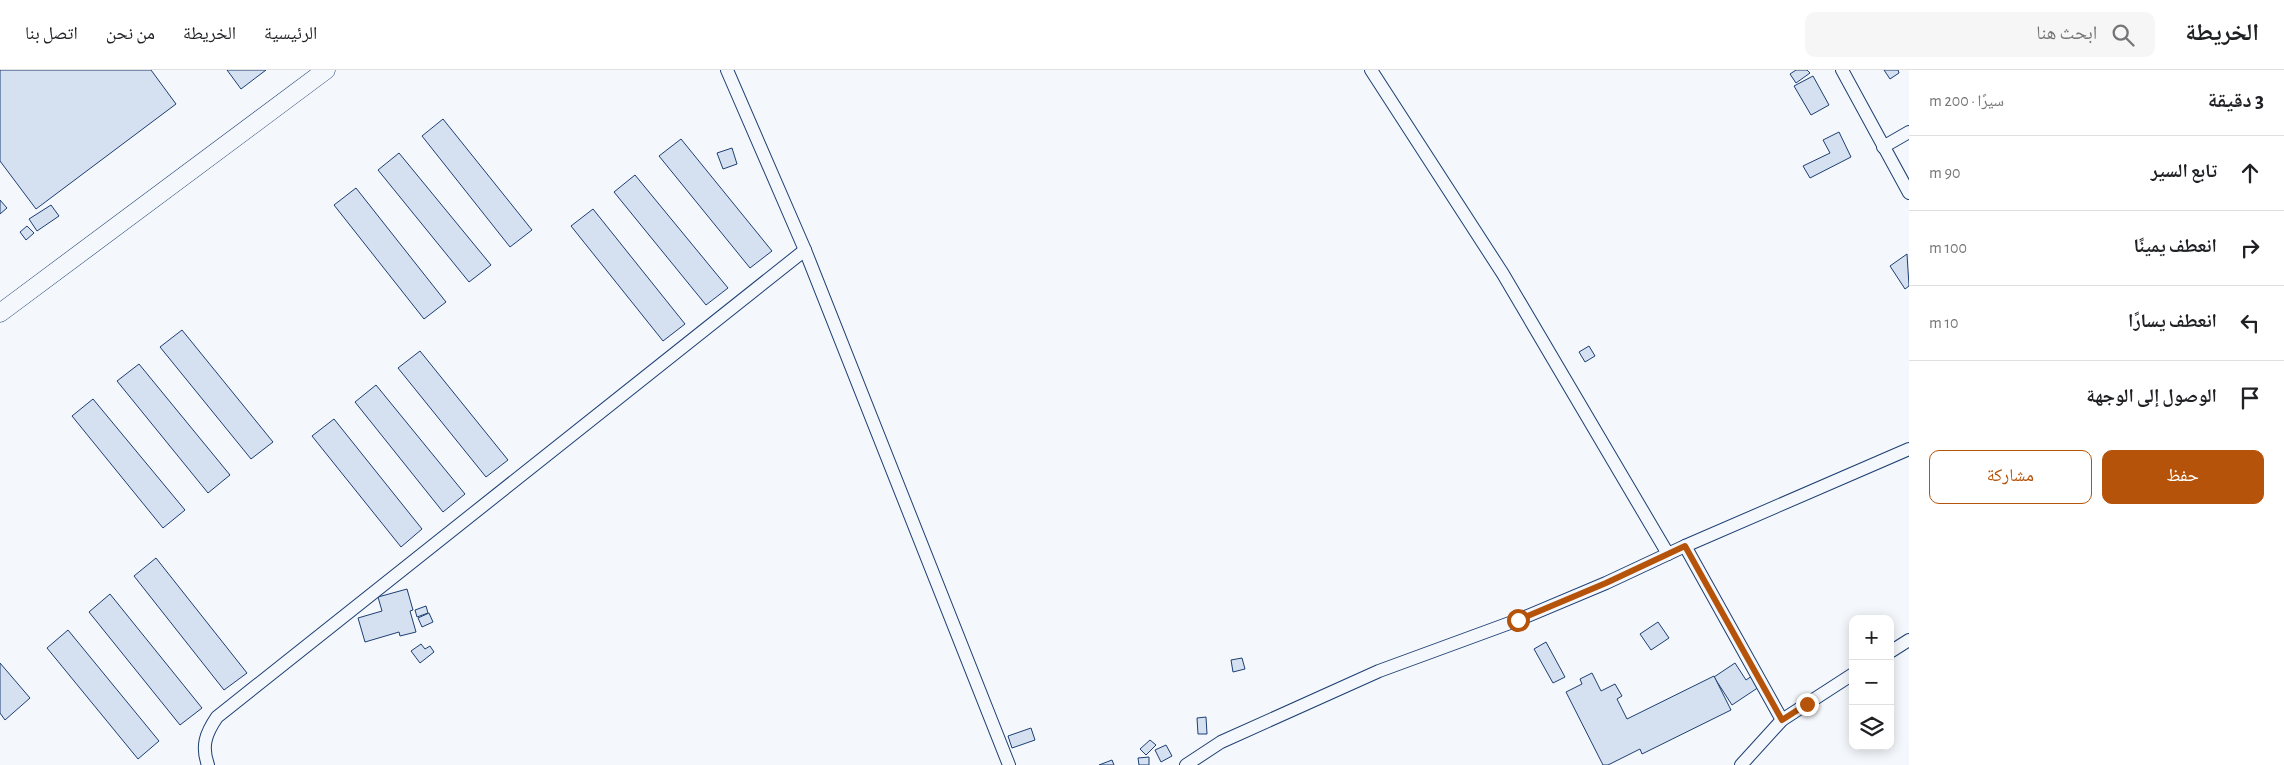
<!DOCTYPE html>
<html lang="ar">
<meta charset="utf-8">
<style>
body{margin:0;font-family:"Alegreya Sans","Noto Naskh Arabic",sans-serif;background:#f6f6f6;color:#202124;direction:rtl}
.controls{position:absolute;right:15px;bottom:15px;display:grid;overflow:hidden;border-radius:10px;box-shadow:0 2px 12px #0003}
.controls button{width:45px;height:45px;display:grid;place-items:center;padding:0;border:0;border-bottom:1px solid #e0e0e0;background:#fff;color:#202124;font:25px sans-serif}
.stop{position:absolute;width:15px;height:15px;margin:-11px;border:4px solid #b45309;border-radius:50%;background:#fff}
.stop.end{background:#b45309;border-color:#fff;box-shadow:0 1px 5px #0008}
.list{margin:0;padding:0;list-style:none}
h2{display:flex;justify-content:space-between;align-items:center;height:65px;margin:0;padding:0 20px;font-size:21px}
h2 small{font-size:16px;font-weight:400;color:#757577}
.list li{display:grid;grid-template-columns:32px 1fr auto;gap:15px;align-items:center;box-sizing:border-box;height:75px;padding:0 20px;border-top:1px solid #e0e0e0}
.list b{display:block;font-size:19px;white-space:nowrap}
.list em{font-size:16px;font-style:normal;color:#757577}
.actions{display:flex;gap:10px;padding:15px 20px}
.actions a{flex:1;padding:11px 0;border:1px solid #b45309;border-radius:10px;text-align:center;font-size:18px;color:#b45309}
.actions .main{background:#b45309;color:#fff}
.icon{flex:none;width:28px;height:28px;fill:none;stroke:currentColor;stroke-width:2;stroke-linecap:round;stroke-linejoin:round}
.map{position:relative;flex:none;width:1909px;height:695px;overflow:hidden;direction:ltr}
header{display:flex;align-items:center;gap:30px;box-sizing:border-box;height:70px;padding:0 25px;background:#fff;border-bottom:1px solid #e0e0e0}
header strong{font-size:24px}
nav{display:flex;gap:28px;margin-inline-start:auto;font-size:18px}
.search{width:350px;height:45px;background:#f6f6f6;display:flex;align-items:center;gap:12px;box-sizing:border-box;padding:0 18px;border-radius:10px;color:#757577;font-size:19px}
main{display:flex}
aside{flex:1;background:#fff}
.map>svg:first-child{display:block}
.building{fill:#d5e0f0;stroke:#1d3f73}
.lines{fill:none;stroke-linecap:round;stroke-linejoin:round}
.street-casing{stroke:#1d3f73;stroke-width:14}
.secondary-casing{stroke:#1d3f73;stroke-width:19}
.street{stroke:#f4f7fb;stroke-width:12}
.secondary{stroke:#f4f7fb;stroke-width:18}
.route{stroke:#b45309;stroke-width:6}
</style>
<header>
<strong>الخريطة</strong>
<div class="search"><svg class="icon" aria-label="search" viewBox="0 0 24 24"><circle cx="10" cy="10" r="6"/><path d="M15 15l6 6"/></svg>ابحث هنا</div>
<nav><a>الرئيسية</a><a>الخريطة</a><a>من نحن</a><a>اتصل بنا</a></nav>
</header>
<main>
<aside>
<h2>3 دقيقة<small>سيرًا · 200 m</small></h2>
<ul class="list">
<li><svg class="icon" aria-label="ahead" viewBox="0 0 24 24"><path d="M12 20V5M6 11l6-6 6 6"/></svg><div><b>تابع السير</b></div><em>90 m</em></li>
<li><svg class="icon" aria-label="right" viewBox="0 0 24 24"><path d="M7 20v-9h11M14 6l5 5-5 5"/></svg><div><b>انعطف يمينًا</b></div><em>100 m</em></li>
<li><svg class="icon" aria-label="left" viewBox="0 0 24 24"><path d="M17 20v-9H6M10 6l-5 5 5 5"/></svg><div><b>انعطف يسارًا</b></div><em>10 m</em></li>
<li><svg class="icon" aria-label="arrive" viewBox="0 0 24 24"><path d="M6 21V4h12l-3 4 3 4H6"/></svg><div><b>الوصول إلى الوجهة</b></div></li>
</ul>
<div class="actions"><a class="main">حفظ</a><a>مشاركة</a></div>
</aside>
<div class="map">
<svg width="1909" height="695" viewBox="0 0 1909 695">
<rect width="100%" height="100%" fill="#f4f7fb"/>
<g class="building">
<polygon points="0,0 151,0 176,34 36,139 0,91"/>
<polygon points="227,0 266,0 241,19"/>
<polygon points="1796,0 1807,0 1810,3 1796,13 1790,4"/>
<polygon points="1884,0 1898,0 1899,3 1890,9"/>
<polygon points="1813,6 1829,35 1811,45 1794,16"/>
<polygon points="443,49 532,160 510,177 422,66"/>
<polygon points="1839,62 1851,87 1810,108 1803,96 1830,83 1823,70"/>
<polygon points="681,69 772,181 750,198 659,86"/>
<polygon points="732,78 737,94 723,99 717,83"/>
<polygon points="399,83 491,195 469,212 378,100"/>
<polygon points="635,105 728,218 706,235 614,122"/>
<polygon points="356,118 446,232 424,249 334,135"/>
<polygon points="0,130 7,138 0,144"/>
<polygon points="51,135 59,146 37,161 29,149"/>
<polygon points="593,139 685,254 663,271 571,156"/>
<polygon points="27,156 34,163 26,170 20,162"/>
<polygon points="1907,184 1909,216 1905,219 1890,196"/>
<polygon points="182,260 273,372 251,389 160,277"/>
<polygon points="1589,276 1595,286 1585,292 1579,282"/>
<polygon points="420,281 508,390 486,407 398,298"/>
<polygon points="139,294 230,405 208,423 117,311"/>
<polygon points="376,315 465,424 443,442 355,332"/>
<polygon points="93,329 185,440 163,458 72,346"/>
<polygon points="334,349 422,459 401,477 312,366"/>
<polygon points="156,488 247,603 224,620 134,506"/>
<polygon points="407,519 413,540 410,541 416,562 400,566 399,562 365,572 358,548 382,541 378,527"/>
<polygon points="110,524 202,638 180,655 89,542"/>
<polygon points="426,536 428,543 417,547 415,540"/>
<polygon points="429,543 433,552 422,557 418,548"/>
<polygon points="1658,552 1669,568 1651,580 1640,564"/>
<polygon points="68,560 159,671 138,689 47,578"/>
<polygon points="1546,572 1565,607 1553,613 1534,579"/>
<polygon points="421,574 425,579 430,576 434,582 420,593 411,581"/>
<polygon points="1242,588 1245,599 1233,602 1231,590"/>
<polygon points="0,593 30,628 5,650 0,643"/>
<polygon points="1735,593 1746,610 1755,604 1762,615 1732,635 1714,607"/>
<polygon points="1592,603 1601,621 1615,614 1622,626 1617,629 1627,649 1714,606 1731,640 1642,684 1640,679 1608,695 1603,695 1566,622 1582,614 1580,609"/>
<polygon points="1206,647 1207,664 1198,664 1197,648"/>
<polygon points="1031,658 1035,670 1012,678 1008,666"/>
<polygon points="1150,670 1156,675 1146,685 1140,679"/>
<polygon points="1166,675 1172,686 1161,692 1155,680"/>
<polygon points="1149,687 1149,695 1139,695 1138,688"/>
<polygon points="1112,690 1114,695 1099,695"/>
</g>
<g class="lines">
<g class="street-casing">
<g id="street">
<polyline points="727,0 805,180 1009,695"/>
<polyline points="1371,0 1503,204 1668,484"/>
<polyline points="1842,0 1909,123"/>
<polyline points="1883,77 1909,62"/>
<polyline points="1685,476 1782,650"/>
<polyline points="1890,582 1909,570"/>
<path d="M 208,695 C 201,676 206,663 217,647 L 805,180"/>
<polyline points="1186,695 1221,672 1379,601 1518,550 1606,513 1685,476 1909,379"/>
<polyline points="1741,695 1782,650 1853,604"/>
</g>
</g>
<g class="secondary-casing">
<polyline id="secondary" points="0,243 326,0"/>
</g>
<use href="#street" class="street"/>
<use href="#secondary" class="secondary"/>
</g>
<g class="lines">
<polyline class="route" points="1518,550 1606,513 1685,476 1782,650 1807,634"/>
</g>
</svg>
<div class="controls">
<button>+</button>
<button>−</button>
<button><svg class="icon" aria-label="layers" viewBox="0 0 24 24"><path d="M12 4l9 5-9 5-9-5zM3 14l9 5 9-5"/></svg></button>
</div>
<div class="stop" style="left:1518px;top:550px"></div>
<div class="stop end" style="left:1807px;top:634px"></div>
</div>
</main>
